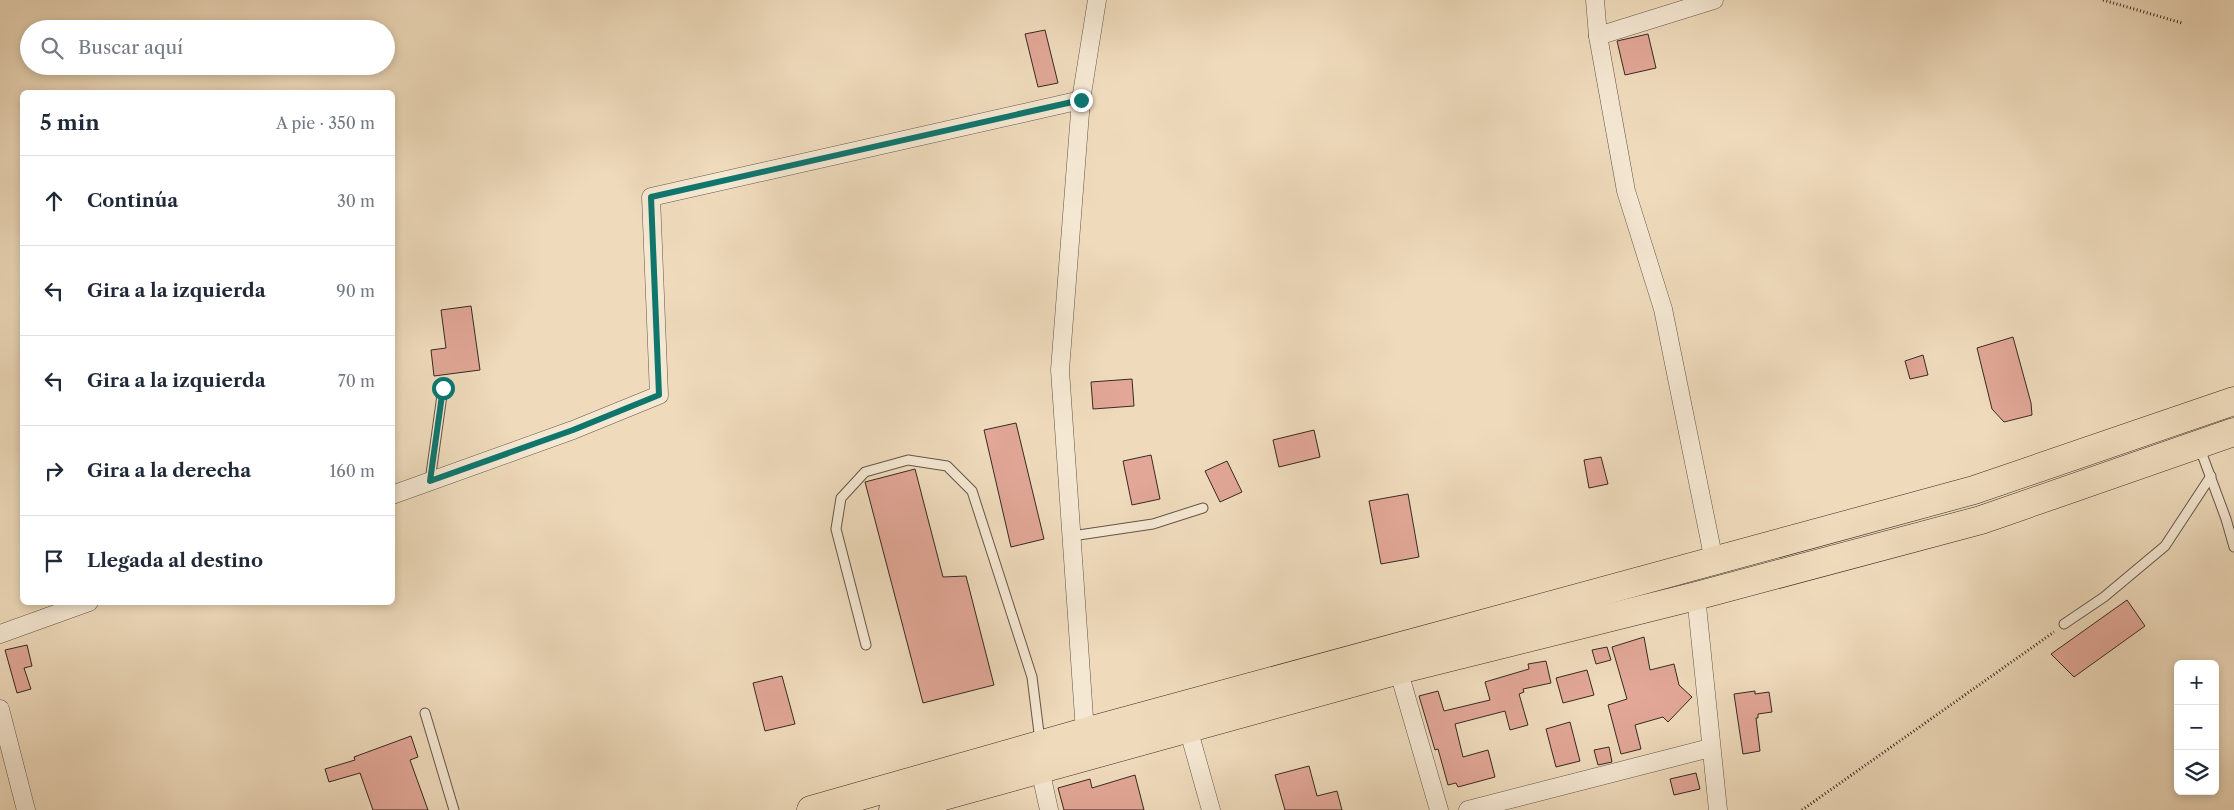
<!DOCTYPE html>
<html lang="es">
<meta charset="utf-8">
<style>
body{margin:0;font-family:"Libre Caslon Text",serif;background:#f2f2f3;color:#1f2937}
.controls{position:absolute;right:15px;bottom:15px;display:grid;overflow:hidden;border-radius:8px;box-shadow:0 2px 8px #0003}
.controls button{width:45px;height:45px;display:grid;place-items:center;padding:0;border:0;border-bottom:1px solid #e0e1e3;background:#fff;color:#1f2937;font:25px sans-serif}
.stop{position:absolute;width:15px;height:15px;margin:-11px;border:4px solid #0f766e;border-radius:50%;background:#fff}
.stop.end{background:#0f766e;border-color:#fff;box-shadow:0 1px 5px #0008}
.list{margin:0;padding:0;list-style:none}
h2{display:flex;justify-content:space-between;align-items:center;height:65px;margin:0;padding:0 20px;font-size:21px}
h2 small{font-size:16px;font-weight:400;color:#747a83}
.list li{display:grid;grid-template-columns:32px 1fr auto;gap:15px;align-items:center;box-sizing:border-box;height:90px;padding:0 20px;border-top:1px solid #e0e1e3}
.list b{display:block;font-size:19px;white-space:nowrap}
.list em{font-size:16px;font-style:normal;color:#747a83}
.icon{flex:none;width:28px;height:28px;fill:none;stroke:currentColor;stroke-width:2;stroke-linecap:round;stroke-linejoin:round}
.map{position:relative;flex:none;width:2234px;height:810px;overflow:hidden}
.search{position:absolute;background:#fff;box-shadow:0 2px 8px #0003;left:20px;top:20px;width:375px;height:55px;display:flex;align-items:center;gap:12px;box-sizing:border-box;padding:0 18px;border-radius:28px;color:#747a83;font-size:19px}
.panel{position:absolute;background:#fff;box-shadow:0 2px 8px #0003;left:20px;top:90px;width:375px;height:515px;border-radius:8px}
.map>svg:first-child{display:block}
.building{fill:#e2a797;stroke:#362922}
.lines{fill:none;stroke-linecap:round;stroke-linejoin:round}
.service-casing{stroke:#645648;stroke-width:11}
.minor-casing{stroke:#645648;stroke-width:19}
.primary-casing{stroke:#362922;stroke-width:29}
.path{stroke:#362922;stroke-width:3;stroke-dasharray:1 2.5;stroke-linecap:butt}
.service{stroke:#f5e8d3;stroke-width:9}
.minor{stroke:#f5e8d3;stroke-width:18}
.primary{stroke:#efdbbc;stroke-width:28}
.route{stroke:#0f766e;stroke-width:6}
</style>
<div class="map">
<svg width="2234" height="810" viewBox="0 0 2234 810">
<rect width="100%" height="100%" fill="#efdbbc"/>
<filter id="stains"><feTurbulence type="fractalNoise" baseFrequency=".004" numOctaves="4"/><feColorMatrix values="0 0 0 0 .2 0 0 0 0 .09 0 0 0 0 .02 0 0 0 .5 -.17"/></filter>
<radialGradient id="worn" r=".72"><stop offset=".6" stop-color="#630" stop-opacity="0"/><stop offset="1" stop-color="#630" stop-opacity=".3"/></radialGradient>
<g class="building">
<polygon points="1045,30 1058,83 1038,87 1025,34"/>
<polygon points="1648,34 1656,68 1625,75 1617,41"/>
<polygon points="471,306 480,370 434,376 431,350 446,348 441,310"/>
<polygon points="2013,337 2031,403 2032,415 2004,422 1992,409 1977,348"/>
<polygon points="1923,355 1928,375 1910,379 1905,361"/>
<polygon points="1132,379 1134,406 1093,409 1091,382"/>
<polygon points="1016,423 1044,539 1011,547 984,430"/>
<polygon points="1314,430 1320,457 1279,467 1273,440"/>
<polygon points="1151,455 1160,499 1132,505 1123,461"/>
<polygon points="1601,457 1608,484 1589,488 1584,460"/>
<polygon points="1227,461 1242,492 1220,502 1205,471"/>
<polygon points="915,469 943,577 966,576 994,685 923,703 865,482"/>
<polygon points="1408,494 1419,557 1381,564 1369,501"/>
<polygon points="2127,600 2145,626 2074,677 2051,654"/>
<polygon points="1644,637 1650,670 1674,664 1679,685 1692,697 1668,722 1663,717 1635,725 1641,749 1621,754 1608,705 1627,699 1612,647"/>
<polygon points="27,645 32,666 24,668 31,689 17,693 5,650"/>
<polygon points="1607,647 1611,660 1596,664 1592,650"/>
<polygon points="1546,661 1551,683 1523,689 1524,692 1519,694 1528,725 1510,730 1505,711 1455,724 1463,757 1488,750 1495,777 1458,787 1456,783 1448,785 1438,749 1435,750 1419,696 1438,691 1444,711 1490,700 1485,682 1529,669 1528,664"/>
<polygon points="1587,670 1594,695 1563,703 1556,678"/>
<polygon points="782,676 795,724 765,731 753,683"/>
<polygon points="1755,691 1755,694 1769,692 1772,712 1758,714 1758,718 1756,718 1760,751 1743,754 1734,694"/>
<polygon points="1570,722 1580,761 1556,767 1546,729"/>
<polygon points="411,736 418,757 410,760 428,810 373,810 360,773 329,782 325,769 355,760 354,757"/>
<polygon points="1609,747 1612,762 1598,765 1594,750"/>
<polygon points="1309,766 1317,796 1337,791 1342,810 1285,810 1275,775"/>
<polygon points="1696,773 1700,789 1674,795 1670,779"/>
<polygon points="1135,775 1144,810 1064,810 1058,788 1090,779 1092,788"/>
</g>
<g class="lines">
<g class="service-casing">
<g id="service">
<polyline points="2199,446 2226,519 2234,547"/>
<polyline points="430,481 443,388"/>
<polyline points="1072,536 1153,524 1203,508"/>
<polyline points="2064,624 2104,597 2165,546 2211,476"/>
<polyline points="866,645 836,529 841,498 865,472 908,460 947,466 972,491 1032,677 1040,741"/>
<polyline points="425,713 454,810"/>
</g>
</g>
<g class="minor-casing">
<g id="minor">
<polyline points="1595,0 1598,36 1626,191 1663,309 1714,561"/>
<polyline points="1598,36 1714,0"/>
<polyline points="392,495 573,430 659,395 651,197 1081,100"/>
<polyline points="1696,596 1718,810"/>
<polyline points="0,634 89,602"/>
<polyline points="1396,662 1439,810"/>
<polyline points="0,709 26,810"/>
<polyline points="1188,728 1211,810"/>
<polyline points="1085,732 1060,370 1081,100 1097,0"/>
<polyline points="1040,759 1040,769 1049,810"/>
<polyline points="1468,810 1710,748"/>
</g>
</g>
<g class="primary-casing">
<g id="primary">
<polyline points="811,810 1085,732 1974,490 2234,401"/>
<polyline points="893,810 1399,670 1696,596 1981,520 2234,432"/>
</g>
</g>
<g class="path">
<polyline points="2103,0 2182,23"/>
<polyline points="1802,810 2054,632"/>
</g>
<use href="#service" class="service"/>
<use href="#minor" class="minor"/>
<use href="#primary" class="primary"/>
</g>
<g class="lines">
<polyline class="route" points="443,388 430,481 573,430 659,395 651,197 1081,100"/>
</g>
<rect width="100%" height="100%" filter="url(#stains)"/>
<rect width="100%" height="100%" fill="url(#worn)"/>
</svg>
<div class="controls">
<button>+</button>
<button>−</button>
<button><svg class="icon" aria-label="layers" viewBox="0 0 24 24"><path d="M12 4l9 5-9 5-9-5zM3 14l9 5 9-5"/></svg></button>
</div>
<div class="stop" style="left:443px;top:388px"></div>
<div class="stop end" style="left:1081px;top:100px"></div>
<div class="search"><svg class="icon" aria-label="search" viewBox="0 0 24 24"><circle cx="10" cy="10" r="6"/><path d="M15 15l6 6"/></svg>Buscar aquí</div>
<section class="panel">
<h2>5 min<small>A pie · 350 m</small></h2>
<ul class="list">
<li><svg class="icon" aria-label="ahead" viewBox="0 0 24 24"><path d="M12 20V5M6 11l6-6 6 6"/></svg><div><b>Continúa</b></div><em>30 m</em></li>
<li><svg class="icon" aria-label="left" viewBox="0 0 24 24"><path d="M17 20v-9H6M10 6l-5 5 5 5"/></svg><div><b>Gira a la izquierda</b></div><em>90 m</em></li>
<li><svg class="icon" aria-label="left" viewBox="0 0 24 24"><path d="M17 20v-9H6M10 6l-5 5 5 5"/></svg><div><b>Gira a la izquierda</b></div><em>70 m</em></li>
<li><svg class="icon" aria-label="right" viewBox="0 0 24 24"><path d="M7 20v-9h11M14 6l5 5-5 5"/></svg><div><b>Gira a la derecha</b></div><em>160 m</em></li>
<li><svg class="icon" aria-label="arrive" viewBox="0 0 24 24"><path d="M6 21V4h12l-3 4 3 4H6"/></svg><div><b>Llegada al destino</b></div></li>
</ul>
</section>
</div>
